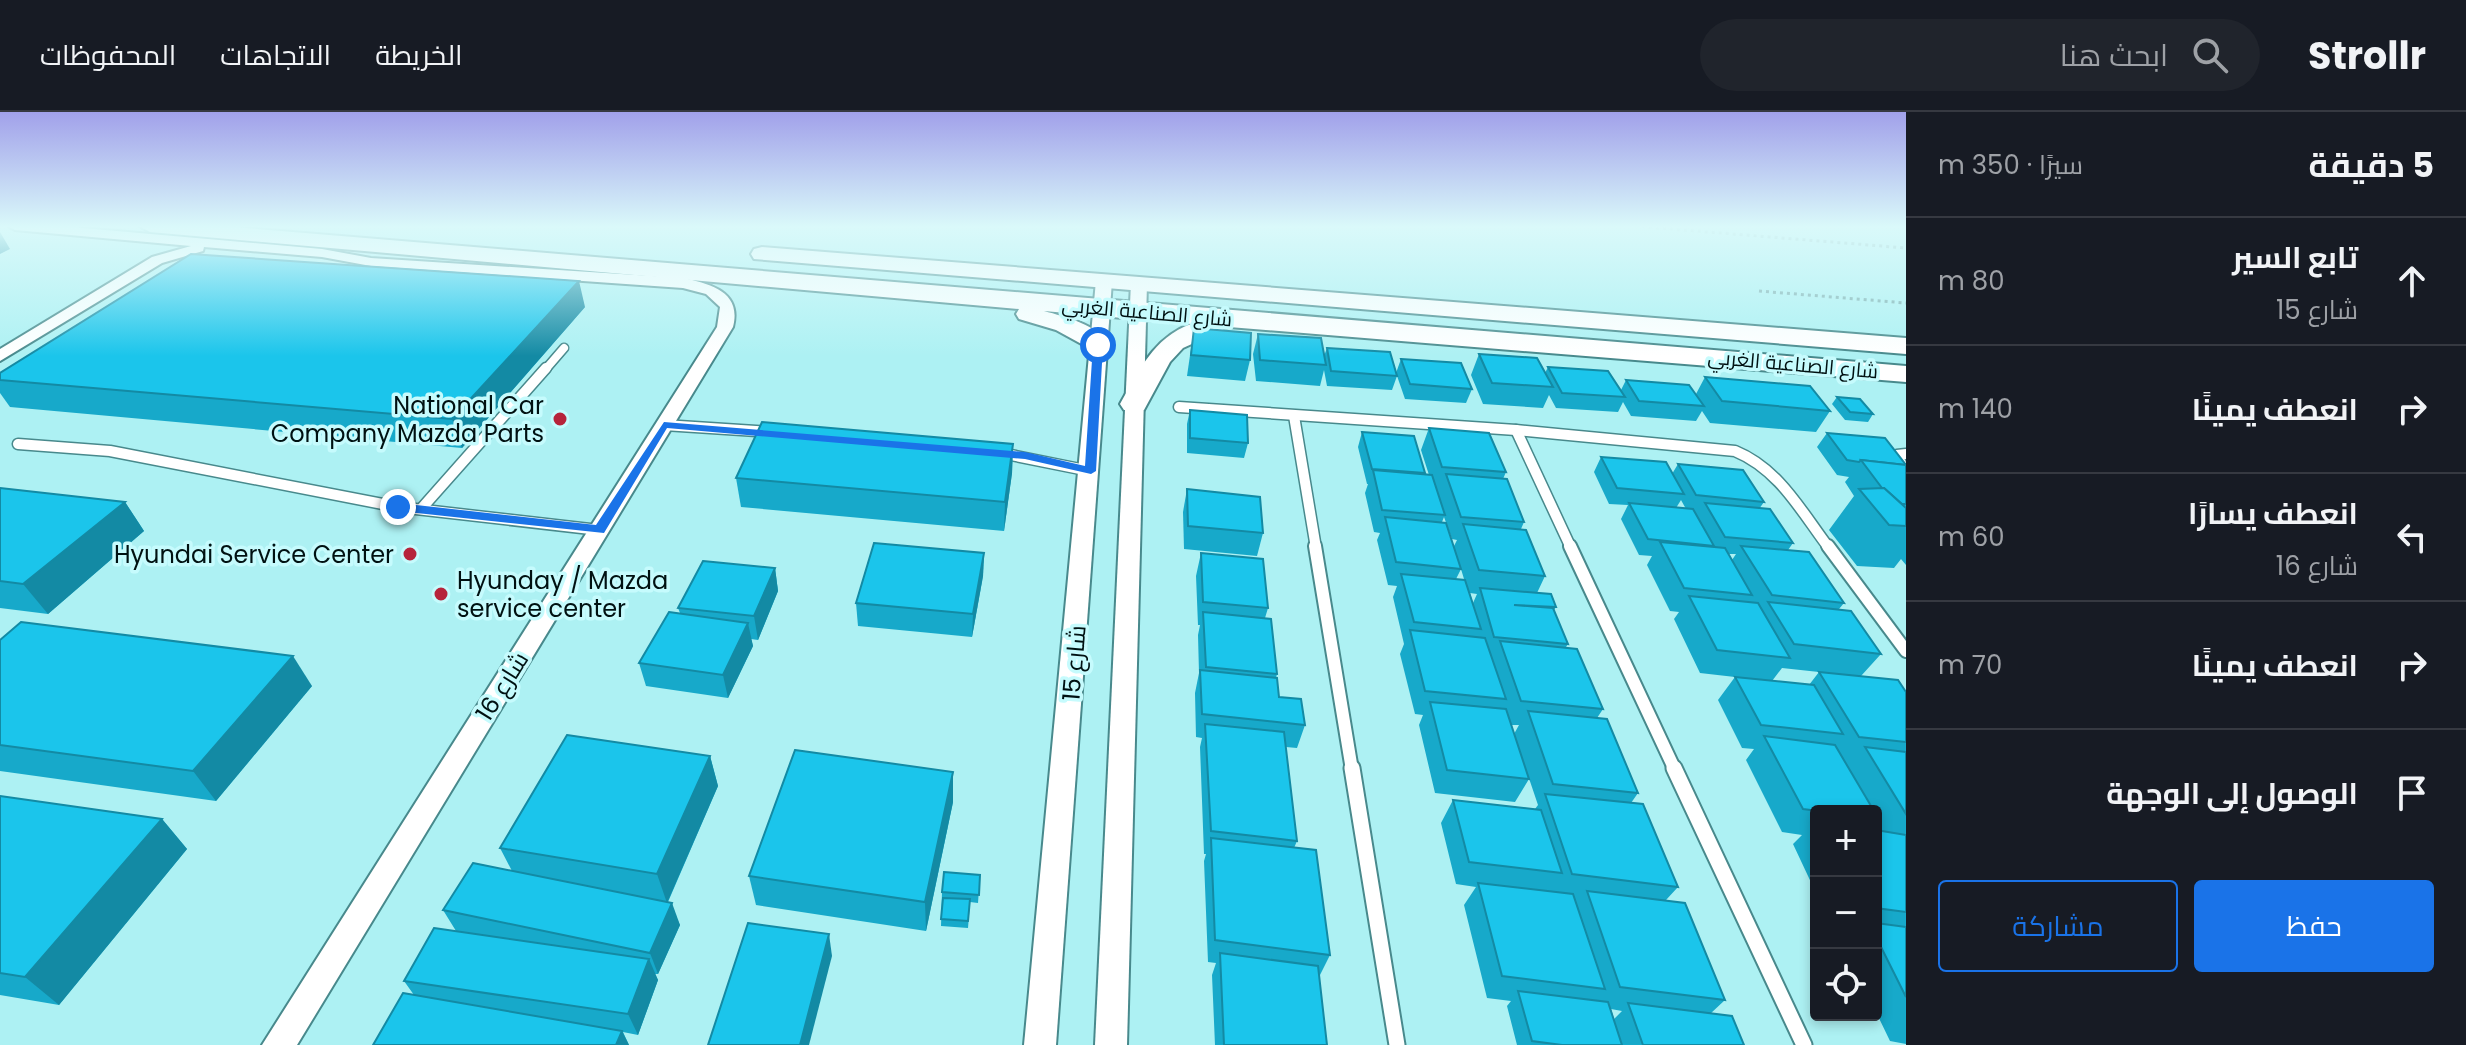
<!DOCTYPE html>
<html lang="ar">
<meta charset="utf-8">
<style>
body{margin:0;font-family:Poppins,Cairo,sans-serif;background:#20242c;color:#f1f3f6;direction:rtl}
.controls{position:absolute;right:24px;bottom:24px;display:grid;overflow:hidden;border-radius:8px;box-shadow:0 4px 12px #0003}
.controls button{width:72px;height:72px;display:grid;place-items:center;padding:0;border:0;border-bottom:2px solid #363941;background:#171b24;color:#f1f3f6;font:40px sans-serif}
.stop{position:absolute;width:24px;height:24px;margin:-18px;border:6px solid #1a73e8;border-radius:50%;background:#fff}
.stop.end{background:#1a73e8;border-color:#fff;box-shadow:0 2px 8px #0008}
.list{margin:0;padding:0;list-style:none}
h2{display:flex;justify-content:space-between;align-items:center;height:104px;margin:0;padding:0 32px;font-size:34px}
h2 small{font-size:26px;font-weight:400;color:#9ea1a6}
.list li{display:grid;grid-template-columns:52px 1fr auto;gap:24px;align-items:center;box-sizing:border-box;height:128px;padding:0 32px;border-top:2px solid #363941}
.list b{display:block;font-size:30px;white-space:nowrap}
.list p{margin:0;font-size:26px;white-space:nowrap;color:#9ea1a6}
.list em{font-size:26px;font-style:normal;color:#9ea1a6}
.actions{display:flex;gap:16px;padding:24px 32px}
.actions a{flex:1;padding:18px 0;border:2px solid #1a73e8;border-radius:8px;text-align:center;font-size:28px;color:#1a73e8}
.actions .main{background:#1a73e8;color:#fff}
.icon{flex:none;width:44px;height:44px;fill:none;stroke:currentColor;stroke-width:2;stroke-linecap:round;stroke-linejoin:round}
.map{position:relative;flex:none;width:1906px;height:933px;overflow:hidden;direction:ltr}
header{display:flex;align-items:center;gap:48px;box-sizing:border-box;height:112px;padding:0 40px;background:#171b24;border-bottom:2px solid #363941}
header strong{font-size:38px}
nav{display:flex;gap:44px;margin-inline-start:auto;font-size:28px}
.search{width:560px;height:72px;background:#20242c;display:flex;align-items:center;gap:20px;box-sizing:border-box;padding:0 28px;border-radius:44px;color:#9ea1a6;font-size:30px}
main{display:flex}
aside{flex:1;background:#171b24}
.map>svg:first-child{display:block}
.lines{fill:none;stroke-linecap:round;stroke-linejoin:round}
.lane-far3-casing{stroke:#48898c;stroke-width:11}
.lane-far2-casing{stroke:#48898c;stroke-width:13}
.lane-far1-casing{stroke:#48898c;stroke-width:16}
.lane-casing{stroke:#48898c;stroke-width:19}
.street-casing{stroke:#48898c;stroke-width:4}
.primary-casing{stroke:#48898c;stroke-width:4}
.path{stroke:#78acae;stroke-width:3;stroke-dasharray:3 4;stroke-linecap:butt}
.lane-far3{stroke:#fff;stroke-width:8}
.lane-far2{stroke:#fff;stroke-width:10}
.lane-far1{stroke:#fff;stroke-width:12}
.lane{stroke:#fff;stroke-width:15}
.street{fill:#fff;fill-rule:evenodd}
.primary{fill:#fff;fill-rule:evenodd}
.wall{fill:#17a9ca;fill-rule:evenodd}
.shaded-wall{fill:#138aa4}
.building{fill:#1bc5eb;stroke:#138aa4;stroke-width:2}
.route{fill:#1a73e8}
.poi-dot{fill:#b6243b;stroke:#c6fbfd;stroke-width:3}
.labels{text-anchor:middle;dominant-baseline:central;stroke-width:7;stroke-linejoin:round;paint-order:stroke}
.far-street-label{font-size:20px;fill:#001112;stroke:#c6fbfd}
.poi-label{font-size:24px;fill:#001112;stroke:#c6fbfd;text-anchor:end}
.street-label{font-size:24px;fill:#001112;stroke:#c6fbfd}
</style>
<header>
<strong>Strollr</strong>
<div class="search"><svg class="icon" aria-label="search" viewBox="0 0 24 24"><circle cx="10" cy="10" r="6"/><path d="M15 15l6 6"/></svg>ابحث هنا</div>
<nav><a>الخريطة</a><a>الاتجاهات</a><a>المحفوظات</a></nav>
</header>
<main>
<aside>
<h2>5 دقيقة<small>سيرًا · 350 m</small></h2>
<ul class="list">
<li><svg class="icon" aria-label="ahead" viewBox="0 0 24 24"><path d="M12 20V5M6 11l6-6 6 6"/></svg><div><b>تابع السير</b><p>شارع 15</p></div><em>80 m</em></li>
<li><svg class="icon" aria-label="right" viewBox="0 0 24 24"><path d="M7 20v-9h11M14 6l5 5-5 5"/></svg><div><b>انعطف يمينًا</b></div><em>140 m</em></li>
<li><svg class="icon" aria-label="left" viewBox="0 0 24 24"><path d="M17 20v-9H6M10 6l-5 5 5 5"/></svg><div><b>انعطف يسارًا</b><p>شارع 16</p></div><em>60 m</em></li>
<li><svg class="icon" aria-label="right" viewBox="0 0 24 24"><path d="M7 20v-9h11M14 6l5 5-5 5"/></svg><div><b>انعطف يمينًا</b></div><em>70 m</em></li>
<li><svg class="icon" aria-label="arrive" viewBox="0 0 24 24"><path d="M6 21V4h12l-3 4 3 4H6"/></svg><div><b>الوصول إلى الوجهة</b></div></li>
</ul>
<div class="actions"><a class="main">حفظ</a><a>مشاركة</a></div>
</aside>
<div class="map">
<svg width="1906" height="933" viewBox="0 0 1906 933">
<rect width="100%" height="100%" fill="#adf1f3"/>
<g class="lines">
<g class="lane-far3-casing">
<polyline id="lane-far3" points="545,258 564,236"/>
</g>
<g class="lane-far2-casing">
<g id="lane-far2">
<path d="M 1179,295 L 1516,318 L 1735,339 C 1779,357 1801,399 1829,436"/>
<polyline points="1294,304 1316,436"/>
<polyline points="664,313 773,320"/>
<polyline points="1516,318 1571,436"/>
<polyline points="18,332 110,339 398,395 599,418"/>
<polyline points="1001,341 1090,359"/>
<polyline points="1906,342 1897,343 1906,362"/>
<polyline points="421,397 546,256"/>
</g>
</g>
<g class="lane-far1-casing">
<g id="lane-far1">
<polyline points="1315,434 1352,658"/>
<polyline points="1570,434 1675,658"/>
<polyline points="1828,434 1906,539"/>
</g>
</g>
<g class="lane-casing">
<g id="lane">
<polyline points="1352,656 1397,933"/>
<polyline points="1674,656 1804,933"/>
</g>
</g>
<g class="street-casing">
<g id="street">
<path d="M 8,114 L 60,114 L 322,137 L 371,146 L 683,166 C 711,172 742,180 733,215 L 297,933 L 262,933 L 717,215 L 720,195 L 706,182 L 683,176 L 371,154 L 322,145 L 204,135 L 203,139 L 162,151 L 0,249 L 0,237 L 152,145 L 191,134 L 15,118 Z"/>
<polygon points="1104,164 1112,169 1056,933 1024,933 1096,169"/>
<polygon points="1139,166 1147,171 1127,933 1095,933 1131,171"/>
</g>
</g>
<g class="primary-casing">
<g id="primary">
<path d="M 139,114 L 222,114 L 1906,254 L 1906,270 L 1229,215 L 1183,236 L 1170,250 L 1144,298 L 1124,298 L 1120,292 C 1139,259 1153,226 1191,212 L 1044,199 C 1066,205 1097,213 1111,233 L 1098,241 L 1056,218 L 1019,207 L 1016,202 L 1019,197 L 150,120 Z"/>
<polygon points="762,135 1906,226 1906,242 754,147 751,142 754,137"/>
</g>
</g>
<g class="path">
<polyline points="1635,114 1906,136"/>
<polyline points="1759,179 1906,191"/>
</g>
<use href="#lane-far3" class="lane-far3"/>
<use href="#lane-far2" class="lane-far2"/>
<use href="#lane-far1" class="lane-far1"/>
<use href="#lane" class="lane"/>
<use href="#street" class="street"/>
<use href="#primary" class="primary"/>
</g>
<g class="wall">
<polygon points="585,195 462,336 10,295 0,281 0,268"/>
<polygon points="1194,216 1250,248 1245,269 1187,264"/>
<polygon points="1258,222 1324,244 1327,236 1397,264 1392,278 1327,274 1324,258 1320,274 1256,269 1253,242"/>
<polygon points="1479,242 1545,261 1548,255 1621,278 1626,268 1696,282 1705,265 1830,299 1816,320 1710,311 1702,299 1696,309 1631,304 1623,290 1618,300 1556,296 1549,283 1543,296 1483,292 1471,263"/>
<polygon points="1401,247 1472,277 1466,291 1405,287 1396,261"/>
<polygon points="1837,285 1873,302 1868,310 1845,308 1832,292"/>
<polygon points="1190,298 1248,331 1244,346 1187,341 1187,312"/>
<path d="M 1429,316 L 1506,360 L 1503,367 L 1524,410 L 1521,417 L 1545,464 L 1537,481 L 1556,495 L 1554,498 L 1568,532 L 1566,535 L 1603,597 L 1597,606 L 1638,681 L 1631,691 L 1678,775 L 1666,788 L 1725,888 L 1710,902 L 1744,933 L 1517,933 L 1507,894 L 1511,889 L 1487,886 L 1464,793 L 1476,775 L 1456,772 L 1441,711 L 1453,688 L 1535,697 L 1538,693 L 1514,622 L 1519,613 L 1511,613 L 1529,667 L 1515,690 L 1435,681 L 1419,613 L 1423,603 L 1415,602 L 1400,542 L 1404,532 L 1393,485 L 1397,474 L 1388,473 L 1377,428 L 1380,421 L 1374,420 L 1365,381 L 1368,372 L 1367,372 L 1358,335 L 1362,320 L 1425,361 L 1425,363 L 1429,363 L 1421,338 ZM 1444,405 L 1452,427 L 1457,428 L 1454,434 L 1442,410 ZM 1461,457 L 1464,467 L 1456,467 ZM 1470,481 L 1477,482 L 1473,491 ZM 1611,897 L 1622,899 L 1614,907 Z"/>
<polygon points="1827,321 1906,352 1906,453 1901,447 1894,456 1857,454 1829,418 1854,384 1845,370 1849,365 1837,363 1817,335"/>
<polygon points="1013,332 1012,361 1004,419 741,395 736,366"/>
<path d="M 1601,345 L 1672,362 L 1678,352 L 1764,390 L 1759,397 L 1793,431 L 1788,438 L 1844,491 L 1839,497 L 1881,542 L 1861,564 L 1906,580 L 1906,932 L 1890,929 L 1876,900 L 1876,718 L 1879,719 L 1876,714 L 1876,699 L 1816,699 L 1816,781 L 1793,732 L 1802,723 L 1782,720 L 1746,648 L 1754,637 L 1742,636 L 1718,588 L 1735,565 L 1700,561 L 1674,507 L 1679,500 L 1670,499 L 1647,453 L 1652,444 L 1639,443 L 1621,407 L 1628,393 L 1609,392 L 1594,360 ZM 1681,388 L 1686,397 L 1676,396 ZM 1728,442 L 1736,442 L 1732,448 ZM 1782,556 L 1819,560 L 1809,573 L 1772,569 Z"/>
<polygon points="0,376 125,390 144,419 48,502 0,496"/>
<polygon points="1187,377 1263,421 1257,444 1184,437 1183,400"/>
<polygon points="984,441 983,464 972,525 858,514 856,491"/>
<polygon points="1201,441 1268,496 1265,506 1277,562 1276,566 1279,585 1305,613 1297,636 1286,635 1297,729 1294,736 1330,843 1319,865 1327,933 1215,933 1212,863 1216,851 1208,850 1204,749 1206,742 1204,742 1200,635 1202,626 1196,625 1195,581 1199,561 1198,523 1200,513 1198,513 1196,464"/>
<polygon points="775,456 778,479 758,528 751,527 753,534 728,586 646,574 639,551 680,501 678,496"/>
<polygon points="0,528 312,574 216,689 0,659"/>
<polygon points="710,644 718,674 668,790 680,813 658,862 655,862 658,868 638,923 623,920 629,933 373,933 414,883 404,869 456,819 443,798 512,759 500,736"/>
<polygon points="0,684 162,707 187,737 59,893 0,883"/>
<polygon points="953,690 926,819 756,793 749,764"/>
<polygon points="980,763 978,791 970,790 968,816 941,814 942,780"/>
</g>
<g class="shaded-wall">
<polygon points="0,120 10,137 0,142"/>
<polygon points="579,169 585,195 462,336 452,307"/>
<polygon points="1013,332 1012,361 1004,419 1005,390"/>
<polygon points="125,390 144,419 48,502 23,472"/>
<polygon points="984,441 983,464 972,525 973,502"/>
<polygon points="775,456 778,479 758,528 754,504"/>
<polygon points="748,511 753,534 728,586 723,563"/>
<polygon points="293,544 312,574 216,689 193,659"/>
<polygon points="710,644 718,674 667,791 657,762"/>
<polygon points="953,660 953,690 926,819 925,790"/>
<polygon points="162,707 187,737 59,893 25,865"/>
<polygon points="672,791 680,813 658,862 650,841"/>
<polygon points="829,822 832,844 809,933 800,933"/>
<polygon points="649,847 658,868 638,923 628,902"/>
<polygon points="622,919 629,933 616,933"/>
</g>
<g class="building">
<polygon points="191,142 579,169 452,307 0,268 0,261"/>
<polygon points="1194,216 1251,221 1250,248 1191,243"/>
<polygon points="1258,222 1321,226 1326,253 1260,248"/>
<polygon points="1327,236 1390,240 1397,264 1331,259"/>
<polygon points="1479,242 1537,246 1553,275 1492,271"/>
<polygon points="1401,247 1461,251 1472,277 1410,272"/>
<polygon points="1548,255 1608,259 1625,285 1562,281"/>
<polygon points="1705,265 1810,274 1830,299 1722,289"/>
<polygon points="1626,268 1689,273 1704,294 1639,289"/>
<polygon points="1837,285 1860,287 1873,302 1850,300"/>
<polygon points="1190,298 1247,303 1248,331 1190,326"/>
<polygon points="762,310 1013,332 1005,390 736,366"/>
<polygon points="1429,316 1489,321 1506,360 1442,355"/>
<polygon points="1362,320 1414,324 1425,361 1372,357"/>
<polygon points="1827,321 1885,326 1906,353 1861,348 1859,350 1847,348"/>
<polygon points="1601,345 1666,350 1684,382 1617,376"/>
<polygon points="1861,348 1906,353 1906,392 1902,392 1884,376 1882,376"/>
<polygon points="1678,352 1743,358 1764,390 1696,383"/>
<polygon points="1373,358 1432,363 1445,403 1382,398"/>
<polygon points="1446,362 1507,367 1524,410 1461,405"/>
<polygon points="0,376 125,390 23,472 0,469"/>
<polygon points="1884,376 1906,396 1906,414 1889,413 1859,377"/>
<polygon points="1187,377 1260,385 1263,421 1188,414"/>
<polygon points="1629,391 1693,397 1714,434 1648,427"/>
<polygon points="1705,391 1770,397 1793,431 1725,425"/>
<polygon points="1385,405 1446,411 1461,457 1396,450"/>
<polygon points="1463,412 1526,418 1545,464 1479,458"/>
<polygon points="1660,430 1725,436 1752,483 1684,476"/>
<polygon points="874,431 984,441 973,502 856,491"/>
<polygon points="1741,434 1809,440 1844,491 1772,483"/>
<polygon points="1201,441 1263,447 1268,496 1203,490"/>
<polygon points="703,449 775,456 754,504 678,496"/>
<polygon points="1401,462 1465,468 1481,517 1414,510"/>
<polygon points="1480,476 1551,482 1556,495 1514,493 1553,496 1568,532 1494,525"/>
<polygon points="1689,484 1758,491 1790,546 1717,538"/>
<polygon points="1768,490 1851,499 1881,542 1794,532"/>
<polygon points="669,500 748,511 723,563 639,551"/>
<polygon points="1203,500 1271,507 1277,562 1206,555"/>
<polygon points="21,510 293,544 193,659 0,633 0,528"/>
<polygon points="1410,518 1485,526 1506,587 1425,579"/>
<polygon points="1500,529 1577,537 1603,597 1521,589"/>
<polygon points="1200,558 1277,566 1279,585 1301,587 1305,613 1202,602"/>
<polygon points="1819,560 1898,568 1906,580 1906,630 1859,625"/>
<polygon points="1735,565 1814,573 1843,622 1761,613"/>
<polygon points="1430,590 1506,597 1529,667 1447,658"/>
<polygon points="1528,599 1607,607 1638,681 1553,672"/>
<polygon points="1205,612 1284,620 1297,729 1211,719"/>
<polygon points="567,623 710,644 657,762 500,736"/>
<polygon points="1764,624 1835,633 1874,699 1818,699 1803,697"/>
<polygon points="1865,635 1906,640 1906,702"/>
<polygon points="795,638 953,660 925,790 749,764"/>
<polygon points="1545,682 1643,692 1678,775 1572,762"/>
<polygon points="0,684 162,707 25,865 0,861"/>
<polygon points="1453,688 1541,698 1562,761 1469,750"/>
<polygon points="1876,718 1906,723 1906,800 1876,796"/>
<polygon points="1211,726 1316,738 1330,843 1215,828"/>
<polygon points="473,751 672,791 650,841 443,798"/>
<polygon points="944,760 980,763 979,783 942,780"/>
<polygon points="1478,771 1573,782 1605,877 1502,864"/>
<polygon points="1587,779 1685,791 1725,888 1620,875"/>
<polygon points="943,786 970,787 968,809 941,807"/>
<polygon points="748,811 829,822 800,933 708,933"/>
<polygon points="1876,811 1906,815 1906,885 1876,825"/>
<polygon points="434,816 649,847 628,902 404,869"/>
<polygon points="1220,841 1318,854 1327,933 1224,933"/>
<polygon points="1518,879 1608,890 1622,933 1562,933 1532,929"/>
<polygon points="403,881 622,919 616,933 373,933"/>
<polygon points="1628,891 1732,904 1744,933 1643,933"/>
</g>
<linearGradient id="sky" x2="0" y2="1"><stop stop-color="#a1a1ea"/><stop offset="0.47" stop-color="#daf9fa"/><stop offset="1" stop-color="#daf9fa" stop-opacity="0"/></linearGradient>
<rect width="1906" height="244" fill="url(#sky)"/>
<polygon class="route" points="1098,230 1103,233 1096,359 1091,362 1025,347 667,316 604,421 398,399 392,395 398,391 596,413 664,310 1025,340 1085,354 1093,233"/>
<g class="poi-dot">
<circle cx="560" cy="307" r="8"/>
<circle cx="410" cy="442" r="8"/>
<circle cx="441" cy="482" r="8"/>
</g>
<g class="labels">
<g class="far-street-label">
<text transform="translate(1147 200) rotate(5)">شارع الصناعية الغربي</text>
<text transform="translate(1793 252) rotate(5)">شارع الصناعية الغربي</text>
</g>
<g class="poi-label">
<text x="544" y="293">National Car<tspan x="544" dy="28">Company Mazda Parts</tspan></text>
<text x="394" y="442">Hyundai Service Center</text>
<text x="457" y="468" text-anchor="start">Hyunday / Mazda<tspan x="457" dy="28">service center</tspan></text>
</g>
<g class="street-label">
<text transform="translate(1074 551) rotate(-85)">شارع 15</text>
<text transform="translate(502 574) rotate(-58)">شارع 16</text>
</g>
</g>
</svg>
<div class="controls">
<button>+</button>
<button>−</button>
<button><svg class="icon" aria-label="locate" viewBox="0 0 24 24"><circle cx="12" cy="12" r="6"/><path d="M12 2v4M12 18v4M2 12h4M18 12h4"/></svg></button>
</div>
<div class="stop" style="left:1098px;top:233px"></div>
<div class="stop end" style="left:398px;top:395px"></div>
</div>
</main>
